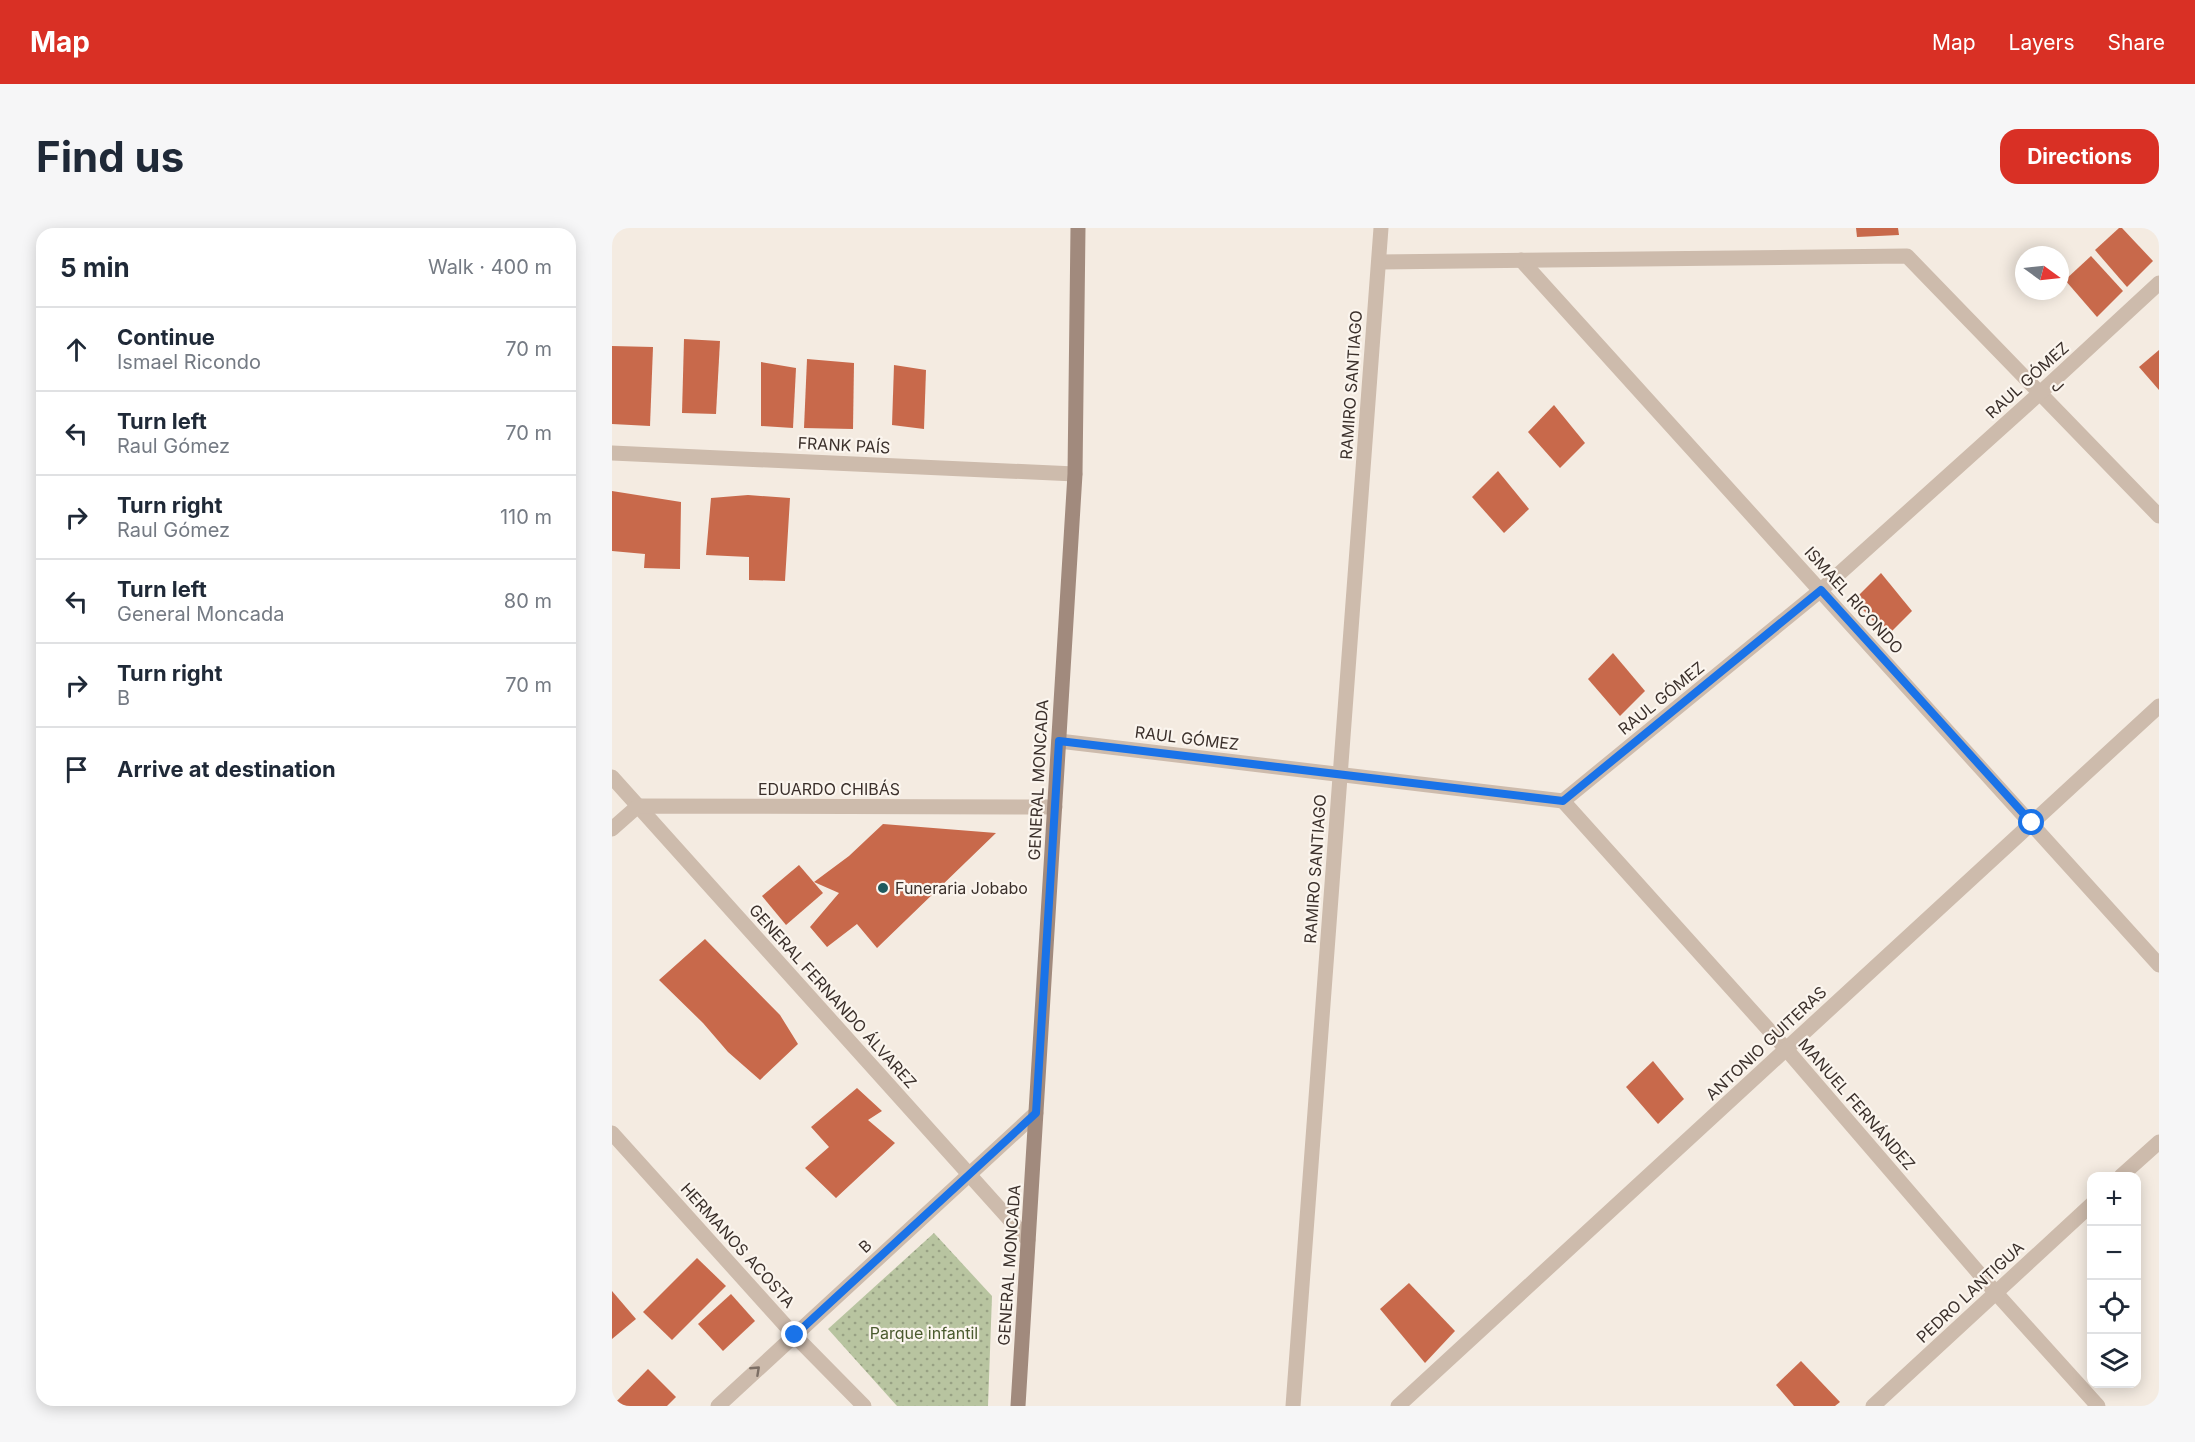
<!DOCTYPE html>
<meta charset="utf-8">
<style>
body{margin:0;font-family:Inter,sans-serif;background:#f6f6f7;color:#1f2937}
.controls{position:absolute;right:18px;bottom:18px;display:grid;overflow:hidden;border-radius:12px;box-shadow:0 3px 15px #0003}
.controls button{width:54px;height:54px;display:grid;place-items:center;padding:0;border:0;border-bottom:2px solid #e0e1e3;background:#fff;color:#1f2937;font:30px sans-serif}
.compass{position:absolute;left:1403px;top:18px;width:54px;height:54px;border-radius:50%;background:#fff;box-shadow:0 3px 15px #0003;rotate:105deg}
.stop{position:absolute;width:18px;height:18px;margin:-14px;border:4px solid #1a73e8;border-radius:50%;background:#fff}
.stop.end{background:#1a73e8;border-color:#fff;box-shadow:0 2px 6px #0008}
.list{margin:0;padding:0;list-style:none}
h2{display:flex;justify-content:space-between;align-items:center;height:78px;margin:0;padding:0 24px;font-size:26px}
h2 small{font-size:20px;font-weight:400;color:#747a83}
.list li{display:grid;grid-template-columns:39px 1fr auto;gap:18px;align-items:center;box-sizing:border-box;height:84px;padding:0 24px;border-top:2px solid #e0e1e3}
.list b{display:block;font-size:22px;white-space:nowrap}
.list p{margin:0;font-size:20px;white-space:nowrap;color:#747a83}
.list em{font-size:20px;font-style:normal;color:#747a83}
.icon{flex:none;width:33px;height:33px;fill:none;stroke:currentColor;stroke-width:2;stroke-linecap:round;stroke-linejoin:round}
.map{position:relative;flex:none;width:1547px;height:1178px;overflow:hidden;border-radius:18px}
header{display:flex;align-items:center;gap:36px;box-sizing:border-box;height:84px;padding:0 30px;background:#d93025;color:#fff}
header strong{font-size:28px}
nav{display:flex;gap:33px;margin-inline-start:auto;font-size:21px}
.intro{display:flex;align-items:center;justify-content:space-between;box-sizing:border-box;height:144px;padding:0 36px}
h1{margin:0;font-size:42px}
.button{padding:15px 27px;border-radius:18px;background:#d93025;color:#fff;font-size:21px;font-weight:700}
main{display:flex;gap:36px;padding:0 36px}
aside{flex:1;background:#fff;border-radius:18px;box-shadow:0 3px 15px #0003}
.map>svg:first-child{display:block}
.park{fill:url(#park-dots)}
.building{fill:#c8694b}
.lines{fill:none;stroke-linecap:round;stroke-linejoin:round}
.street{stroke:#cdbbac;stroke-width:15}
.secondary{stroke:#a18a7d;stroke-width:15}
.oneway{stroke:#7d6f65}
.route{stroke:#1a73e8;stroke-width:8}
.poi-dot{fill:#1f5a5e;stroke:#fbf5ee;stroke-width:2}
.labels{text-anchor:middle;dominant-baseline:central;stroke-width:4.5;stroke-linejoin:round;paint-order:stroke}
.street-label{font-size:16px;fill:#3b302b;stroke:#fbf5ee}
.poi-label{font-size:16px;fill:#3b302b;stroke:#fbf5ee;text-anchor:start}
.park-label{font-size:16px;fill:#4a5a2e;stroke:#fbf5ee}
</style>
<header>
<strong>Map</strong>
<nav><a>Map</a><a>Layers</a><a>Share</a></nav>
</header>
<div class="intro"><h1>Find us</h1><a class="button">Directions</a></div>
<main>
<aside>
<h2>5 min<small>Walk · 400 m</small></h2>
<ul class="list">
<li><svg class="icon" aria-label="ahead" viewBox="0 0 24 24"><path d="M12 20V5M6 11l6-6 6 6"/></svg><div><b>Continue</b><p>Ismael Ricondo</p></div><em>70 m</em></li>
<li><svg class="icon" aria-label="left" viewBox="0 0 24 24"><path d="M17 20v-9H6M10 6l-5 5 5 5"/></svg><div><b>Turn left</b><p>Raul Gómez</p></div><em>70 m</em></li>
<li><svg class="icon" aria-label="right" viewBox="0 0 24 24"><path d="M7 20v-9h11M14 6l5 5-5 5"/></svg><div><b>Turn right</b><p>Raul Gómez</p></div><em>110 m</em></li>
<li><svg class="icon" aria-label="left" viewBox="0 0 24 24"><path d="M17 20v-9H6M10 6l-5 5 5 5"/></svg><div><b>Turn left</b><p>General Moncada</p></div><em>80 m</em></li>
<li><svg class="icon" aria-label="right" viewBox="0 0 24 24"><path d="M7 20v-9h11M14 6l5 5-5 5"/></svg><div><b>Turn right</b><p>B</p></div><em>70 m</em></li>
<li><svg class="icon" aria-label="arrive" viewBox="0 0 24 24"><path d="M6 21V4h12l-3 4 3 4H6"/></svg><div><b>Arrive at destination</b></div></li>
</ul>
</aside>
<div class="map">
<svg width="1547" height="1178" viewBox="0 0 1547 1178">
<defs>
<pattern id="park-dots" width="8" height="8" patternUnits="userSpaceOnUse" patternTransform="scale(1.5)"><rect width="8" height="8" fill="#b8c4a0"/><path d="M2 2h.1M6 6h.1" fill="none" stroke="#97a083" stroke-width="1.8" stroke-linecap="round"/></pattern>
</defs>
<rect width="100%" height="100%" fill="#f4ebe1"/>
<polygon class="park" points="322,1005 380,1068 376,1178 285,1178 216,1101"/>
<g class="building">
<polygon points="1244,0 1286,0 1287,7 1245,9"/>
<polygon points="1507,0 1510,0 1541,33 1515,59 1483,22"/>
<polygon points="1479,28 1511,63 1485,89 1453,52"/>
<polygon points="72,111 108,113 104,186 70,185"/>
<polygon points="0,118 41,119 38,198 0,196"/>
<polygon points="1547,122 1547,162 1527,139"/>
<polygon points="195,131 242,135 241,201 192,200"/>
<polygon points="149,134 184,140 181,200 149,198"/>
<polygon points="282,137 314,142 312,201 280,197"/>
<polygon points="942,177 973,215 948,240 916,204"/>
<polygon points="886,243 917,281 892,305 860,269"/>
<polygon points="0,263 69,274 68,341 32,340 33,326 0,323"/>
<polygon points="136,267 178,270 173,353 137,352 137,329 94,327 99,270"/>
<polygon points="1269,345 1300,383 1275,408 1242,372"/>
<polygon points="1001,425 1033,463 1008,488 976,451"/>
<polygon points="271,596 384,605 265,720 245,696 215,719 198,699 227,665 202,654 237,628"/>
<polygon points="187,637 211,665 174,697 150,668"/>
<polygon points="93,711 168,787 186,816 148,852 116,824 91,795 47,752"/>
<polygon points="1041,833 1072,871 1046,896 1014,859"/>
<polygon points="245,860 270,883 256,892 283,915 224,970 193,940 217,919 199,899"/>
<polygon points="85,1030 114,1058 60,1112 31,1084"/>
<polygon points="797,1055 843,1103 813,1135 768,1081"/>
<polygon points="0,1063 24,1091 0,1111"/>
<polygon points="119,1066 143,1093 111,1123 86,1096"/>
<polygon points="1189,1133 1228,1174 1223,1178 1182,1178 1164,1157"/>
<polygon points="36,1141 64,1169 55,1178 0,1178"/>
</g>
<g class="lines">
<g class="street">
<polyline points="909,32 1547,737"/>
<polyline points="767,34 1295,28 1547,288"/>
<polyline points="0,225 463,246"/>
<polyline points="447,513 951,573 1209,362 1428,165 1547,55"/>
<polyline points="0,549 416,1012"/>
<polyline points="951,573 1174,821 1384,1065 1486,1178"/>
<polyline points="0,601 26,578 443,579"/>
<polyline points="0,905 182,1107 252,1178"/>
<polyline points="1509,948 1547,914"/>
<polyline points="106,1178 424,885"/>
<polyline points="681,1178 769,0"/>
<polyline points="786,1178 1547,478"/>
<polyline points="1261,1178 1480,976"/>
</g>
<polyline class="secondary" points="406,1178 463,246 466,0"/>
</g>
<defs><path id="oneway-chevron" d="M-2-3.5L2.5 0L-2 3.5" fill="none" stroke-width="1.6" stroke-linecap="round" stroke-linejoin="round" transform="scale(1.5)"/></defs>
<use class="oneway" href="#oneway-chevron" transform="translate(144 1142) rotate(-43)"/>
<g class="lines">
<polyline class="route" points="183,1107 424,885 447,513 951,573 1209,362 1420,595"/>
</g>
<circle class="poi-dot" cx="271" cy="660" r="6"/>
<g class="labels">
<g class="street-label">
<text transform="translate(1415 152) rotate(-42)">RAUL GÓMEZ</text>
<text transform="translate(739 157) rotate(-86)">RAMIRO SANTIAGO</text>
<text transform="translate(1446 158) rotate(46)">J</text>
<text transform="translate(232 217) rotate(3)">FRANK PAÍS</text>
<text transform="translate(1242 372) rotate(48)">ISMAEL RICONDO</text>
<text transform="translate(1049 470) rotate(-39)">RAUL GÓMEZ</text>
<text transform="translate(575 510) rotate(7)">RAUL GÓMEZ</text>
<text transform="translate(426 552) rotate(-87)">GENERAL MONCADA</text>
<text x="217" y="561">EDUARDO CHIBÁS</text>
<text transform="translate(703 641) rotate(-86)">RAMIRO SANTIAGO</text>
<text transform="translate(221 768) rotate(48)">GENERAL FERNANDO ÁLVAREZ</text>
<text transform="translate(1154 815) rotate(-43)">ANTONIO GUITERAS</text>
<text transform="translate(1245 876) rotate(49)">MANUEL FERNÁNDEZ</text>
<text transform="translate(126 1017) rotate(48)">HERMANOS ACOSTA</text>
<text transform="translate(253 1018) rotate(-43)">B</text>
<text transform="translate(397 1037) rotate(-86)">GENERAL MONCADA</text>
<text transform="translate(1358 1064) rotate(-43)">PEDRO LANTIGUA</text>
</g>
<g class="poi-label">
<text x="283" y="660">Funeraria Jobabo</text>
</g>
<g class="park-label">
<text x="312" y="1105">Parque infantil</text>
</g>
</g>
</svg>
<div class="controls">
<button>+</button>
<button>−</button>
<button><svg class="icon" aria-label="locate" viewBox="0 0 24 24"><circle cx="12" cy="12" r="6"/><path d="M12 2v4M12 18v4M2 12h4M18 12h4"/></svg></button>
<button><svg class="icon" aria-label="layers" viewBox="0 0 24 24"><path d="M12 4l9 5-9 5-9-5zM3 14l9 5 9-5"/></svg></button>
</div>
<svg class="compass" viewBox="-18 -18 36 36"><path d="M0-13l5 13h-10z" fill="#e53935"/><path d="M0 13l5-13h-10z" fill="#747a83"/></svg>
<div class="stop" style="left:1420px;top:595px"></div>
<div class="stop end" style="left:183px;top:1107px"></div>
</div>
</main>
